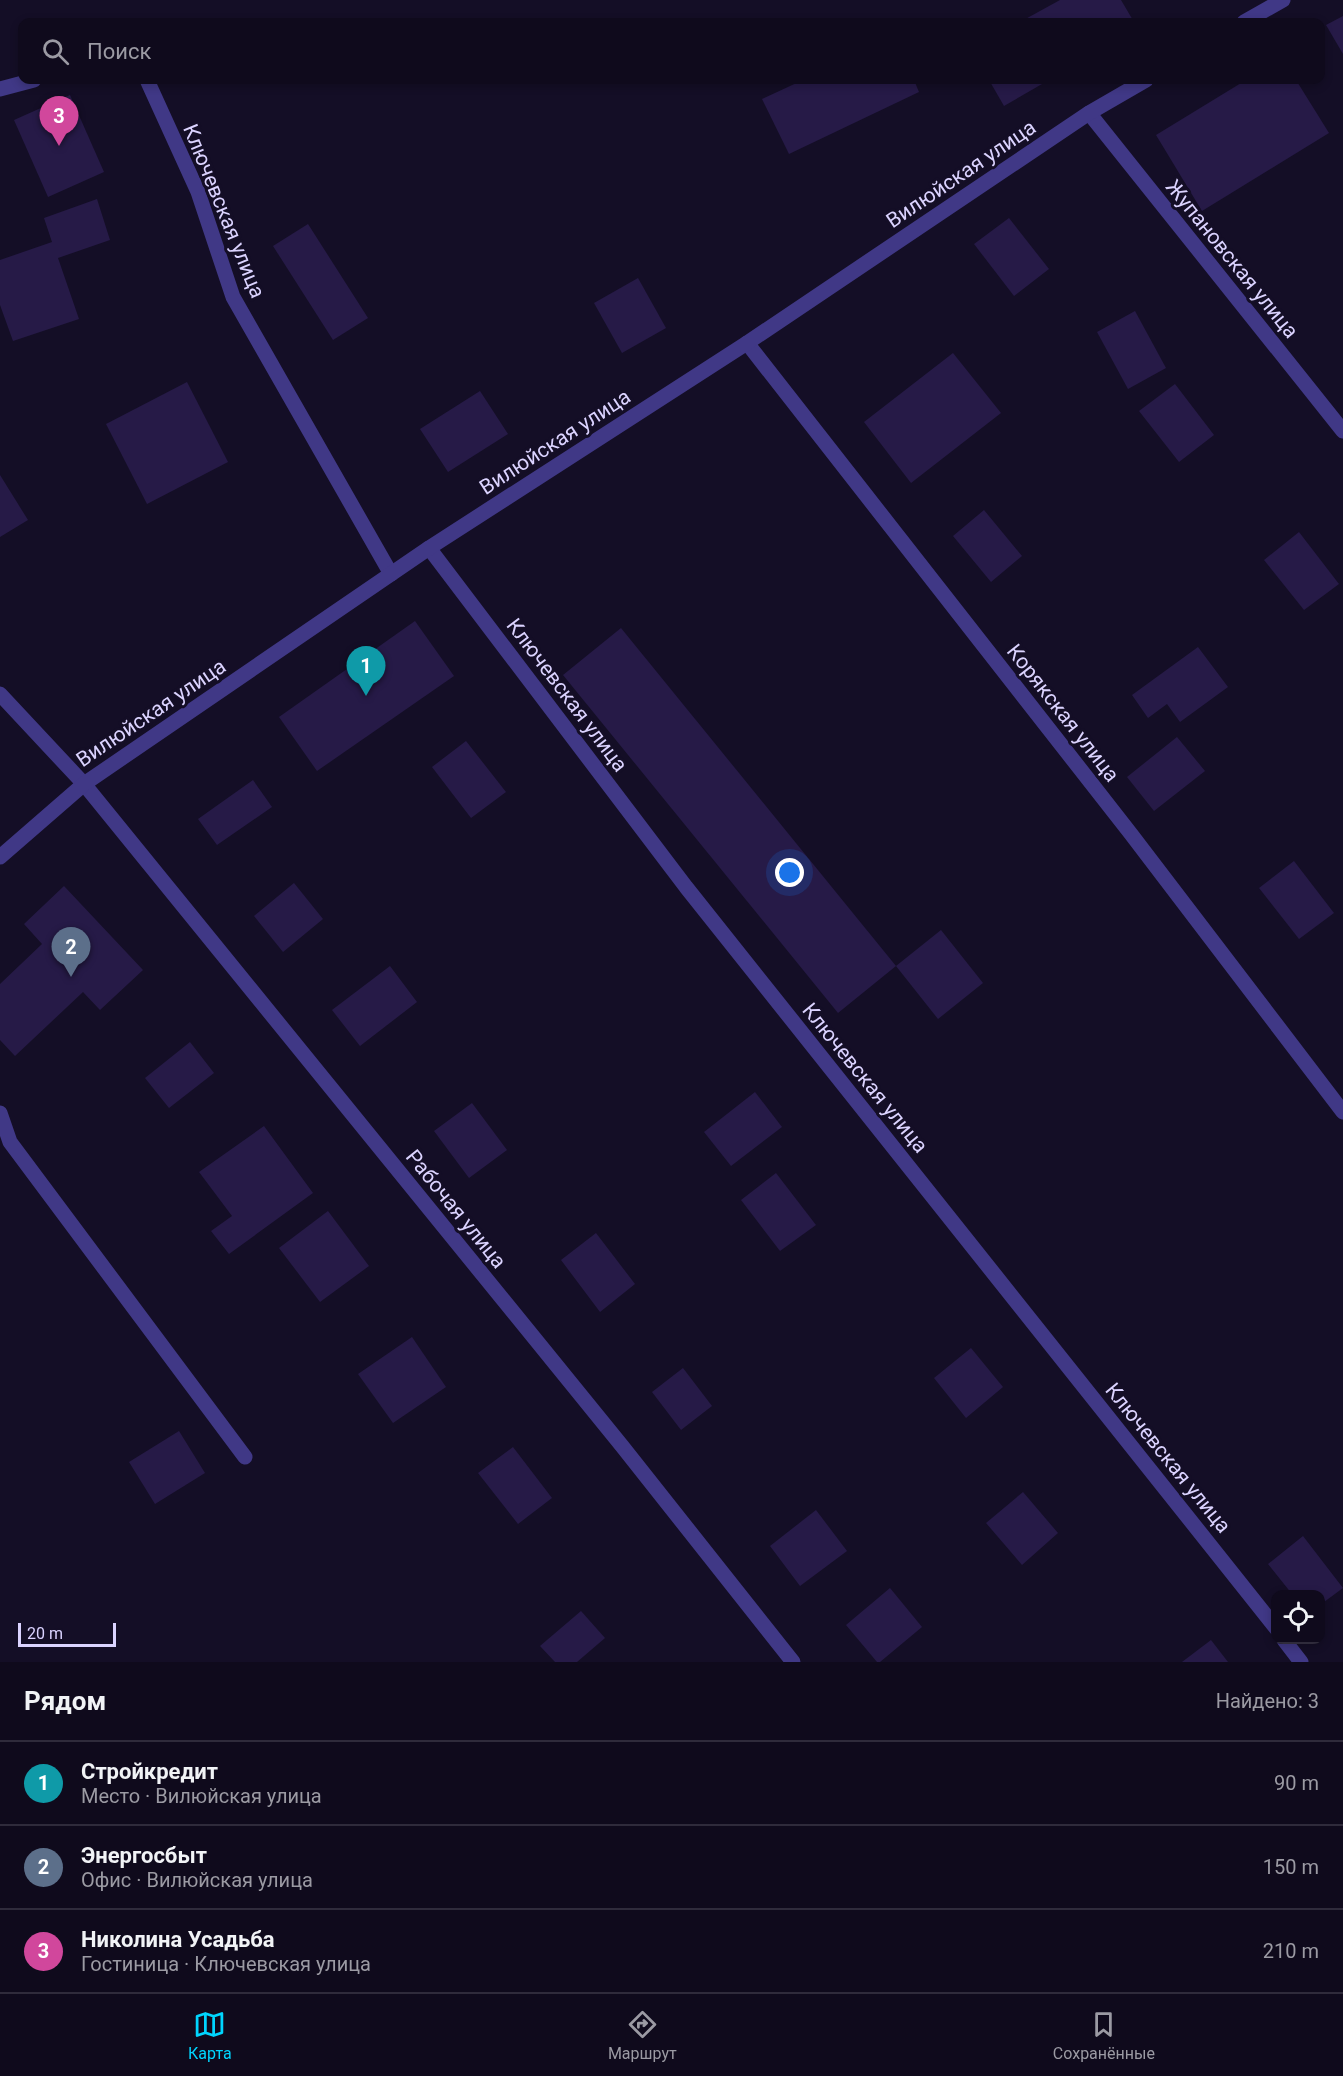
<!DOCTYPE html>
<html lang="ru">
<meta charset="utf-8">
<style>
body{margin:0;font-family:Roboto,sans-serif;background:#181325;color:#f1f3f6}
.controls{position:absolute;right:18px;bottom:18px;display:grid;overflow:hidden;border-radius:12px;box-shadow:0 3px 9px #0003}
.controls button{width:54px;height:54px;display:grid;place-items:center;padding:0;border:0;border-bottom:2px solid #2f2b3b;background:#0f0a1c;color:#f1f3f6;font:30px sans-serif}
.scale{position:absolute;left:18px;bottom:15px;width:98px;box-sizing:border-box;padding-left:6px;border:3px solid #dbd3ff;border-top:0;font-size:16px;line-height:21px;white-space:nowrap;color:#dbd3ff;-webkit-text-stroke:4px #140e26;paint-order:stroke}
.you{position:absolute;left:790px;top:873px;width:21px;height:21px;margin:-15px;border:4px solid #fff;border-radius:50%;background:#1a73e8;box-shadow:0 0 0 9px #1a73e833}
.badge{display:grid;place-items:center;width:39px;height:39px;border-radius:50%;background:#00d5fe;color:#fff;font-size:20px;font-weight:700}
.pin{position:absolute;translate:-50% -50px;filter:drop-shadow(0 2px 3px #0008)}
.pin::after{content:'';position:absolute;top:32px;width:21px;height:18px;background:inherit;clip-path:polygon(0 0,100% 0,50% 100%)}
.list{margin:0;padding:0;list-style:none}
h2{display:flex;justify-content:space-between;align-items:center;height:78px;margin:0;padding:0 24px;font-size:26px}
h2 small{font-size:20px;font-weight:400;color:#9b9aa3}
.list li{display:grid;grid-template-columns:39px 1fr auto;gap:18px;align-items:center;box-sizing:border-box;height:84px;padding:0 24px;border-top:2px solid #2f2b3b}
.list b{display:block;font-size:22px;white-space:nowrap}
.list p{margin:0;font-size:20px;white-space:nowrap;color:#9b9aa3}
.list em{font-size:20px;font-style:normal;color:#9b9aa3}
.icon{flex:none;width:33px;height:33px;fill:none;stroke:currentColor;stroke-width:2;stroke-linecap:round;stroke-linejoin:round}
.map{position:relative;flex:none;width:1343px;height:1662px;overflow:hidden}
.search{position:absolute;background:#0f0a1c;box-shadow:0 3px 9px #0003;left:18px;right:18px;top:18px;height:66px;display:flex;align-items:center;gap:15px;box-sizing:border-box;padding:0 21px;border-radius:12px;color:#9b9aa3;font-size:22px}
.sheet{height:330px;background:#0f0a1c}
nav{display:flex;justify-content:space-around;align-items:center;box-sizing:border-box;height:84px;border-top:2px solid #2f2b3b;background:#0f0a1c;font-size:16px;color:#9b9aa3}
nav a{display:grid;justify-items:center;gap:3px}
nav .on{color:#00d5fe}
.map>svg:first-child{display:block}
.building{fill:#261a47}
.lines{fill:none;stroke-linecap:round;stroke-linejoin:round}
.service{stroke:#403886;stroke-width:15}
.minor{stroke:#403886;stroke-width:15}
.tertiary{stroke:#403886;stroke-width:15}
.labels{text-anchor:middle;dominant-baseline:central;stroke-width:6;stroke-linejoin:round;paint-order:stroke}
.street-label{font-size:21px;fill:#dbd3ff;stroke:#140e26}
</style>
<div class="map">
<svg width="1343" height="1662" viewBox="0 0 1343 1662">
<rect width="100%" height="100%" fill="#140e26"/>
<g class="building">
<polygon points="1060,0 1121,0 1134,22 1020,22"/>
<polygon points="1343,16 1343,54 1326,25"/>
<polygon points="803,80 914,80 919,92 789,154 762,99"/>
<polygon points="989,80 1049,80 1004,106"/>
<polygon points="1246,80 1296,80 1329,133 1202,211 1156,135"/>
<polygon points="70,95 104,172 48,197 14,120"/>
<polygon points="97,199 110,240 58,258 79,319 13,341 0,305 0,260 52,242 44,218"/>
<polygon points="1009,218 1049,269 1014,296 974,244"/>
<polygon points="308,224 368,318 333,340 273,246"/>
<polygon points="638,278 666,328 622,353 594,303"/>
<polygon points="1135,311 1166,368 1128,389 1097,332"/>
<polygon points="953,353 1001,413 911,483 864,422"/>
<polygon points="187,382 228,462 147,504 106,424"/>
<polygon points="1175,384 1214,435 1179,462 1139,411"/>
<polygon points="480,391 508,434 448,472 420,429"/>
<polygon points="0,475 28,520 0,537"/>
<polygon points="984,510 1022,556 991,582 953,536"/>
<polygon points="1299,532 1339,584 1304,610 1264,560"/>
<polygon points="415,621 454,676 317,771 279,717"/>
<polygon points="621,628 896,966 838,1013 563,675"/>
<polygon points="1198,647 1228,687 1180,722 1167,704 1148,718 1132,695"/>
<polygon points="1177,737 1205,771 1154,811 1127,777"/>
<polygon points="466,741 506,792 471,818 432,767"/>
<polygon points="253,780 272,807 217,845 198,819"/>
<polygon points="1294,861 1334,913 1299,939 1259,888"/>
<polygon points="294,883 323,919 283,952 254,916"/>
<polygon points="64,886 143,970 100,1010 83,992 15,1056 0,1040 0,984 42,944 24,924"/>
<polygon points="941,930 983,983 938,1019 896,966"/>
<polygon points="390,966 417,1002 360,1046 332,1010"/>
<polygon points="190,1042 214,1073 169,1108 145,1078"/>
<polygon points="755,1092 782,1127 731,1166 704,1132"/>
<polygon points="472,1103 507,1150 469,1178 434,1131"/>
<polygon points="264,1126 313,1193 229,1254 211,1231 232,1216 199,1172"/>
<polygon points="776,1173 816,1225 780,1251 741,1200"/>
<polygon points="328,1211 369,1266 320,1302 279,1248"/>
<polygon points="596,1233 635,1284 600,1312 561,1260"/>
<polygon points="412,1337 446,1387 393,1423 358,1374"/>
<polygon points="971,1348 1003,1387 966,1418 934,1378"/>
<polygon points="683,1368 712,1406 681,1430 652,1392"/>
<polygon points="179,1431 205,1473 155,1504 129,1462"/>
<polygon points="513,1447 552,1498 518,1524 478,1473"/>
<polygon points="1023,1492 1058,1533 1022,1565 986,1523"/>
<polygon points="816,1510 847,1551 800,1586 770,1546"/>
<polygon points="1303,1536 1343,1588 1320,1605 1320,1594 1292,1594 1268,1564"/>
<polygon points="890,1588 922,1627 880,1662 877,1662 846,1625"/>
<polygon points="581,1611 605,1638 577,1662 555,1662 540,1646"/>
<polygon points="1211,1640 1228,1662 1182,1662"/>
</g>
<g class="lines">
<g class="service">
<polyline points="1089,113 1343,431"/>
<polyline points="747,343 1131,834 1343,1112"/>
<polyline points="429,548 686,887 1276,1628"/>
<polyline points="84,784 622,1446 793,1662"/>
<polyline points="0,1113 10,1142 245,1457"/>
<polyline points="1284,1640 1301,1662"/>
</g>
<g class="minor">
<polyline points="147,80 198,192 233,297 391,574"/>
<polyline points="0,89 34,80"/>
</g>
<g class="tertiary">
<polyline points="1244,22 1283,0"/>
<polyline points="0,694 84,784"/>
<polyline points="0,857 84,784 429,548 747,343 1089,113 1146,80"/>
</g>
</g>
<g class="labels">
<g class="street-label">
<text transform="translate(961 174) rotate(-34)">Вилюйская улица</text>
<text transform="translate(224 211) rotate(68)">Ключевская улица</text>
<text transform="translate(1232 259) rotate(51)">Жупановская улица</text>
<text transform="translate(555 442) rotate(-33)">Вилюйская улица</text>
<text transform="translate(567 695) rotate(53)">Ключевская улица</text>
<text transform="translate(151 713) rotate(-34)">Вилюйская улица</text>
<text transform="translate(1063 713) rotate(52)">Корякская улица</text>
<text transform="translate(865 1078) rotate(51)">Ключевская улица</text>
<text transform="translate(456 1209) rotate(51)">Рабочая улица</text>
<text transform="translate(1168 1458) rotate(51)">Ключевская улица</text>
</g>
</g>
</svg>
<div class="controls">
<button><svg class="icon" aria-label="locate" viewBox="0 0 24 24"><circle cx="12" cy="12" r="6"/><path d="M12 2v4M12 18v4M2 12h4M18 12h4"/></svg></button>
</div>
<div class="scale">20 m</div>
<div class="you"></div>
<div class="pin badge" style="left:366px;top:696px;background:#0f9aa8">1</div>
<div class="pin badge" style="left:71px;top:977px;background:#5c6f8a">2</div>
<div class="pin badge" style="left:59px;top:146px;background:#d1479c">3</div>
<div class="search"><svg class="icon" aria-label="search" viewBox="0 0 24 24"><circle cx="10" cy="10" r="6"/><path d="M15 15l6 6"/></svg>Поиск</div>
</div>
<section class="sheet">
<h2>Рядом<small>Найдено: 3</small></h2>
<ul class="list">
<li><span class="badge" style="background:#0f9aa8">1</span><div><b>Стройкредит</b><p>Место · Вилюйская улица</p></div><em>90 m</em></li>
<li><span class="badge" style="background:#5c6f8a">2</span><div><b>Энергосбыт</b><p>Офис · Вилюйская улица</p></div><em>150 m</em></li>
<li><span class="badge" style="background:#d1479c">3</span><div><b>Николина Усадьба</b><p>Гостиница · Ключевская улица</p></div><em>210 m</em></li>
</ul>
</section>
<nav>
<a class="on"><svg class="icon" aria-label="map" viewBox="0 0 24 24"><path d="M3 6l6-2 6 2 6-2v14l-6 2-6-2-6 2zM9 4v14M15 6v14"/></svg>Карта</a>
<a><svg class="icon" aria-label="directions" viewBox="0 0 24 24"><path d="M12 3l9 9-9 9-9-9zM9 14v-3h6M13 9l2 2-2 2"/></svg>Маршрут</a>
<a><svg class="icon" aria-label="saved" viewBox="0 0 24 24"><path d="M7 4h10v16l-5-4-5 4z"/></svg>Сохранённые</a>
</nav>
